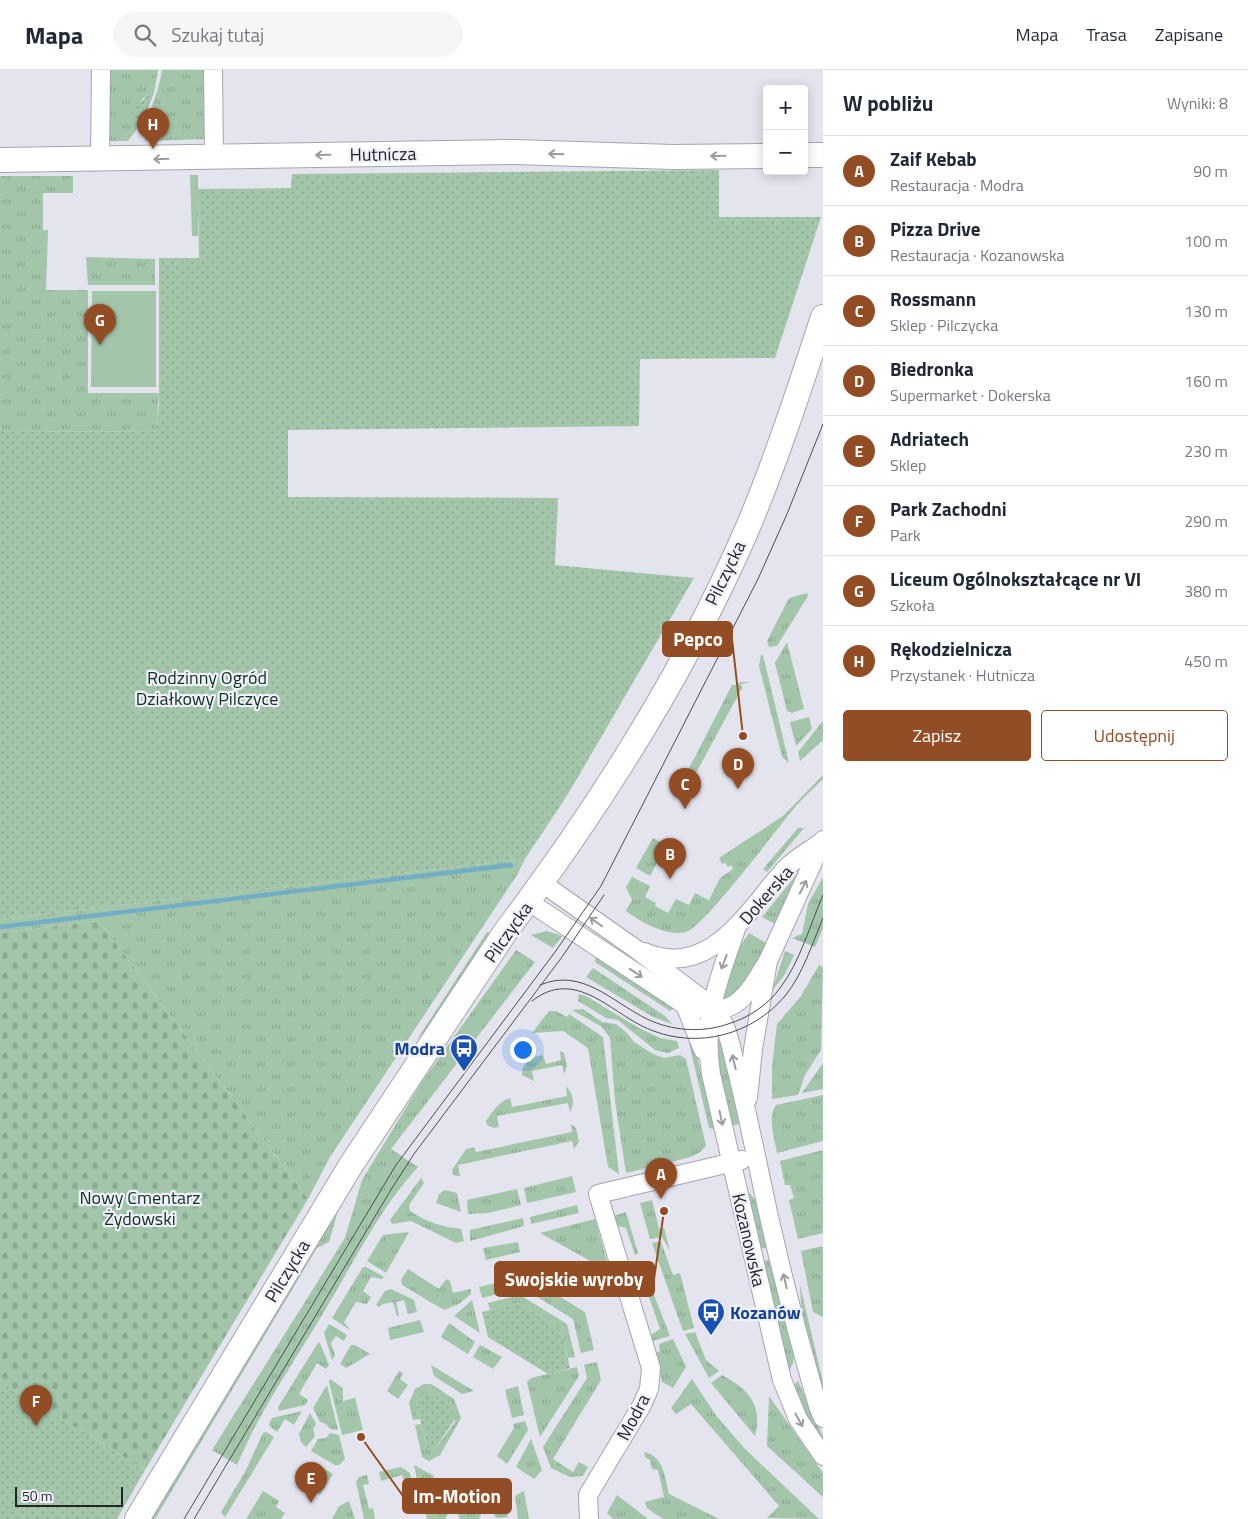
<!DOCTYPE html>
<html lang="pl">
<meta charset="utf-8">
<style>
body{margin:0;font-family:"Titillium Web",sans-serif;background:#f6f6f7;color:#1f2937}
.controls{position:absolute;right:15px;top:15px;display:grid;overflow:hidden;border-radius:5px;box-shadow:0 2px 12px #0003}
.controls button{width:45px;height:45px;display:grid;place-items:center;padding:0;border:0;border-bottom:1px solid #e0e1e3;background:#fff;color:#1f2937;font:25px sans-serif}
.scale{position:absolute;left:15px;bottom:12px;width:108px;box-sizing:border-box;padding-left:5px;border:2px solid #242428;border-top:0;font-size:14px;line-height:18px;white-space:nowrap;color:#242428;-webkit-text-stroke:4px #f0f1fc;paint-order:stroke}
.you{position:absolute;left:522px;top:979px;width:18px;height:18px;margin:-12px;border:4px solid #fff;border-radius:50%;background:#1a73e8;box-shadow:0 0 0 8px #1a73e833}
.badge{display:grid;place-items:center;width:32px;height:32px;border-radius:50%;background:#934d25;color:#fff;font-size:16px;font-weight:700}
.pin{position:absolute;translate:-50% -41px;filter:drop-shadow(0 1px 2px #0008)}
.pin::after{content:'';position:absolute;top:26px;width:18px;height:15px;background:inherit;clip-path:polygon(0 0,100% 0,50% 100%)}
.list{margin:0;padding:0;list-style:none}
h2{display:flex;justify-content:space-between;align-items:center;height:65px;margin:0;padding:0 20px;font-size:21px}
h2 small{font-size:16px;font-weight:400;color:#747a83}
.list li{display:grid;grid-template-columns:32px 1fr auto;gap:15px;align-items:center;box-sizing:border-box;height:70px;padding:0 20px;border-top:1px solid #e0e1e3}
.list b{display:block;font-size:19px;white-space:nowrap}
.list p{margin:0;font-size:16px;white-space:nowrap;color:#747a83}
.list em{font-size:16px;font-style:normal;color:#747a83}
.actions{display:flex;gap:10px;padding:15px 20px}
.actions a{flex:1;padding:11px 0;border:1px solid #934d25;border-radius:5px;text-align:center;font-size:18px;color:#934d25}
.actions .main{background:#934d25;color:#fff}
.icon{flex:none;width:28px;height:28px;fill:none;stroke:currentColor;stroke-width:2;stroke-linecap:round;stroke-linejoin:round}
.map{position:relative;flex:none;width:823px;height:1449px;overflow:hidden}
header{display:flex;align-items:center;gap:30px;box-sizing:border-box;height:70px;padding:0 25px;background:#fff;border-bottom:1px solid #e0e1e3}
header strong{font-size:24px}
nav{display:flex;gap:28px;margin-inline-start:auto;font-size:18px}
.search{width:350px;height:45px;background:#f6f6f7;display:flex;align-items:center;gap:12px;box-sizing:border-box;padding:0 18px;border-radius:28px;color:#747a83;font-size:19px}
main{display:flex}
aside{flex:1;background:#fff}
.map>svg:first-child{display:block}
.grass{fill:url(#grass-tufts)}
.cemetery{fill:url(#cemetery-stones)}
.park{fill:url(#park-dots)}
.pitch{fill:#a3c5aa}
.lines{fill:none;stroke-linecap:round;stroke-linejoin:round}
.stream{stroke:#72afc5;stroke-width:4.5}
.street-casing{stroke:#a5a5af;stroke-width:20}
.secondary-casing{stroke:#a5a5af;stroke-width:26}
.street{stroke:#fff;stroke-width:18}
.secondary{stroke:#fff;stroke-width:24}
.tram{stroke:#4c4d52;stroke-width:1}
.oneway{stroke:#9c9c9e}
.labels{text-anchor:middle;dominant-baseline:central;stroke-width:4.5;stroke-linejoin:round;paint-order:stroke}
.street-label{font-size:18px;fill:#242428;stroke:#f0f1fc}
.park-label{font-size:18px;fill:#0f331b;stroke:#f0f1fc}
.transit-label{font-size:18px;font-weight:bold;fill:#164399;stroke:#f0f1fc;text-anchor:end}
.leader{fill:none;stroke:#934d25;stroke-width:2}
.callout-dot{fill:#934d25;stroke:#f0f1fc;stroke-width:2}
.callout{fill:#934d25;stroke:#934d25;stroke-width:2}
.callout-label{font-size:19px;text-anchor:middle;font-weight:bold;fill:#fff}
</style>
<header>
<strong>Mapa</strong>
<div class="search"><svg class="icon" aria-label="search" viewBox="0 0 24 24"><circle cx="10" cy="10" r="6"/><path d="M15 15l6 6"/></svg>Szukaj tutaj</div>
<nav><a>Mapa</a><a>Trasa</a><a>Zapisane</a></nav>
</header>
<main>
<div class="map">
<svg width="823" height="1449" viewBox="0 0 823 1449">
<defs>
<pattern id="grass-tufts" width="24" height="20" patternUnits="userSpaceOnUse" patternTransform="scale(1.25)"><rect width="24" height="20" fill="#a3c5aa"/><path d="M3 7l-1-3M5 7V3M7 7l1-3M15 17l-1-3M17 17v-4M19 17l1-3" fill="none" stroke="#8ca992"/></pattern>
<pattern id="cemetery-stones" width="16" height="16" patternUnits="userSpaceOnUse" patternTransform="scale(1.25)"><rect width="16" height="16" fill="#a3c5aa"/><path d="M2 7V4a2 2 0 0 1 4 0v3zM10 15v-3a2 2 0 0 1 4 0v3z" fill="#8ca992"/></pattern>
<pattern id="park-dots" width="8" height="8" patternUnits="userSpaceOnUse" patternTransform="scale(1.25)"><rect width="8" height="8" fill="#a3c5aa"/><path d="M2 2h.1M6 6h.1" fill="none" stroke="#8ca992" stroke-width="1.8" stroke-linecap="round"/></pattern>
</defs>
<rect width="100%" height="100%" fill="#e3e4ee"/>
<g class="grass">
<polygon points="109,0 158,0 154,23 150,22 139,32 136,50 142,52 128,71 110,71"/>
<path d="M 162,0 L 209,0 L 210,69 L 145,71 C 144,49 159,24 162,0 Z"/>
<polygon points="190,105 198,105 198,166 192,166"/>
<polygon points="0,106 73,106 73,123 43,123 43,160 48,160 46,220 88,220 88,323 159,323 156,362 0,361"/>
<polygon points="86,187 155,189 155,215 88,215"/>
<polygon points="807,523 808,526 777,576 769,577 767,571 789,528"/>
<polygon points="787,572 804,639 792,643 787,641 775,593"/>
<polygon points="761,585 763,585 789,693 782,687 759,596"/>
<polygon points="740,612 751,612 741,614 742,618 690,714 680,716 732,615 738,615"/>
<polygon points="809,647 812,659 796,676 790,652"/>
<polygon points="823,651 823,670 800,691 798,682"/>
<path d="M 823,705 L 823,709 C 814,718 804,727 796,736 C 777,758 705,856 686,862 C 667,867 641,852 626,841 L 632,830 L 626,817 L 632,807 L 650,816 L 645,827 L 656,833 L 655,836 L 668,843 L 676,829 L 689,835 L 695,823 L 709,830 L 720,808 L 733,799 L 731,795 L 728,797 L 725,793 L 722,794 L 719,788 L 783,746 Z"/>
<polygon points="798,758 804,758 767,802 763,799"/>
<polygon points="653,768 669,777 665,780 658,777 655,784 660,787 650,806 636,798"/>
<polygon points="525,789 517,805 330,1087 308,1129 99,851 0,863 0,849"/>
<polygon points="801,799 775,854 762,847"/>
<polygon points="823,807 823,858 815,877 792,868 802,864 808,834"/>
<polygon points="547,861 562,866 553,878 531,865"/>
<polygon points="487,862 491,864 438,947 416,971"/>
<path d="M 749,863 L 766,873 C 753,903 751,912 723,933 L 721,927 L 735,884 Z"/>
<path d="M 516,880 L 535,892 L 391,1079 L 418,1097 C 380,1138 354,1192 325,1240 C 295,1291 260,1340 237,1395 L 212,1380 L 345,1168 L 362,1110 L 421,1013 Z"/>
<polygon points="785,881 794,885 785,904 772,921"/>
<polygon points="596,886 674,938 670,941 595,892"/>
<polygon points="819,895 823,897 821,980 805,1005 798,1025 772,1029 772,996 777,954 801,926"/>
<polygon points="593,898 665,946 672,954 653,947 586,907"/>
<polygon points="579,924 586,926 637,957 660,968 677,971 679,978 668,983 655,980 618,950 606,948 578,931"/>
<polygon points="583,939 602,952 616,954 626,962 634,972 653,984 664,988 680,985 686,989 706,1076 700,1082 691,1087 626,1103 615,1031 610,968 602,957 572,940"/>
<polygon points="549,941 556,941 567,947 569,944 603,967 619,1104 608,1097 588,978 563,961 532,963"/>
<polygon points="717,970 722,973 739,1054 730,1056 717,994"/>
<polygon points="689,973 694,973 714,1059 709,1058"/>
<path d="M 560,981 L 564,983 L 567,996 L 564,1004 L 562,995 L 532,1001 L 534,1011 L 522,1005 C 522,992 532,987 543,985 L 546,994 L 561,990 Z"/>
<polygon points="823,993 823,1019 802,1023"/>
<path d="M 566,1016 C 573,1023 575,1033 570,1042 L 568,1033 L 497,1046 L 499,1057 L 494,1058 L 487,1055 L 486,1051 C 493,1041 498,1032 510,1028 L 512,1037 L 567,1026 Z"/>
<path d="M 823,1025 L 823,1071 L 777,1083 C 775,1069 767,1047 776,1035 Z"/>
<polygon points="571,1054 576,1058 579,1072 574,1079 572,1071 458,1095 460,1106 453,1105 452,1100 466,1079 474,1077 476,1082 572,1062"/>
<polygon points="823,1080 823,1163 798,1169 789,1130 794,1128 790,1115 785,1115 780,1091"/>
<polygon points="572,1106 576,1122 527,1133 524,1118"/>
<path d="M 421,1108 L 424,1113 L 409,1135 L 410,1141 C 427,1152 442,1157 461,1159 L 464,1171 L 456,1173 L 411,1151 L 392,1154 L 390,1150 Z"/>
<polygon points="517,1119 521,1135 488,1143 468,1144 467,1130"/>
<polygon points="746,1119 757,1132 769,1177 759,1179"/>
<polygon points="445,1120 457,1123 461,1142 436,1133 439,1124"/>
<polygon points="343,1123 329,1172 317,1178 155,1449 145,1449"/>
<polygon points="652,1130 659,1159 664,1158 670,1181 662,1167 650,1169 640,1133"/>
<polygon points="577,1135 579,1143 531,1154 530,1147"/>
<polygon points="626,1142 638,1183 635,1185 626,1158 615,1155 613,1146"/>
<polygon points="523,1148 524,1156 470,1171 470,1160"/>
<polygon points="595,1149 610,1202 540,1163"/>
<polygon points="409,1162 386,1203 367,1191 383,1165"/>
<polygon points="518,1172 520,1182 486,1190 483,1178"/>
<polygon points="657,1172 661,1172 673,1205 680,1203 694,1258 683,1261 652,1173"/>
<polygon points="823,1176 823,1247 813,1242 801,1181"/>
<polygon points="771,1189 794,1284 793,1294 789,1300 761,1192"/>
<polygon points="363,1197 366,1197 384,1207 382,1209 371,1207 363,1221 371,1227 367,1234 356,1232 344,1252 350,1260 332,1248"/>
<polygon points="408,1199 439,1219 446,1209 450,1211 453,1223 471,1219 471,1224 459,1234 444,1240 402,1215 401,1210"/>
<polygon points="645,1202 670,1266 652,1271 651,1265 660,1259 641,1203"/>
<polygon points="526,1206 585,1242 594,1280 581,1283 573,1249 523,1218 482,1228 479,1217"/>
<polygon points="800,1215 823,1312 823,1327 802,1249"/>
<polygon points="391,1219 414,1230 417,1242 408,1244 404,1230 396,1232 399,1245 397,1246 393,1232 383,1234 379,1237 376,1235 385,1221"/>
<polygon points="520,1225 567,1254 575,1287 568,1288 561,1259 519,1233 490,1240 488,1233"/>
<polygon points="472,1230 480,1263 454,1246"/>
<polygon points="420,1250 424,1262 390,1270 388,1258"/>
<polygon points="449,1253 475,1272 468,1284 441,1267"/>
<polygon points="329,1254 347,1265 344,1271 336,1266 331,1273 335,1285 332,1290 324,1263"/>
<polygon points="695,1262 706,1290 719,1301 709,1308 685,1264"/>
<polygon points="673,1269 686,1297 673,1318 662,1312 655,1283 660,1281 659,1274"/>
<polygon points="318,1273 320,1273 329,1295 326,1299 317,1293 299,1324 308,1330 305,1335 279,1341 278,1337"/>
<polygon points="351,1275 355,1275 370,1284 346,1298 340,1294"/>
<polygon points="480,1275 502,1287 493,1299 473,1287"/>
<polygon points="597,1292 601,1310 553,1389 573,1402 579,1392 588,1397 583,1406 570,1407 551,1398 543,1377 587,1308 584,1295"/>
<polygon points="431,1295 474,1321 462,1324 434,1306"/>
<polygon points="577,1297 579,1306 540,1367 527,1312 531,1308"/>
<polygon points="399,1301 403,1303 400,1309 408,1315 398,1329 387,1321"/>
<path d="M 722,1305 C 748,1319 763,1335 755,1366 L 711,1313 Z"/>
<polygon points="330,1309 343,1318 343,1331 355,1328 363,1360 342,1365 329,1312"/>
<polygon points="692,1309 715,1344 744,1378 819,1449 767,1448 779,1436 691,1334 676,1344 671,1338"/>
<polygon points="798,1311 823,1366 823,1375 806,1348 793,1316"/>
<polygon points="424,1314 431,1314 454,1329 461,1348 440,1385 429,1391 422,1387 415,1355 421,1354 427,1378 434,1380 455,1352 450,1334 427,1320 416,1332 420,1349 413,1350 409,1333 415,1319"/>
<polygon points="327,1315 338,1360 330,1359 326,1354 320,1352 313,1338"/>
<polygon points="518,1316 524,1345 512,1348 505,1320"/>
<polygon points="769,1326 823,1403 823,1427 767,1376"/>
<polygon points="302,1341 294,1355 285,1349 277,1362 270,1357 269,1354 272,1348"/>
<polygon points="310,1343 316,1354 313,1359 315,1366 306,1377 301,1372 299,1364"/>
<polygon points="525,1351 528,1360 507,1394 497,1386 514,1358 513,1354"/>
<polygon points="266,1362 274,1367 225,1447 221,1442 245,1402 263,1363"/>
<polygon points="330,1363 339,1365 345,1389 339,1395 335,1395 311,1381 318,1369 326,1368"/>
<polygon points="531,1369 542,1400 534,1409 516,1397"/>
<path d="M 644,1382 C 664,1386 665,1408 669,1424 L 719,1449 L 663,1449 L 647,1438 L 645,1432 L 664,1427 L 658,1400 L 652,1399 L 650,1390 L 645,1387 Z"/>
<polygon points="414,1395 434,1406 427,1418 419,1420"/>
<polygon points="401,1397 410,1403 414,1422 408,1424 402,1405 381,1411 379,1402"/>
<polygon points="323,1398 333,1404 320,1425 310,1419"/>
<polygon points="367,1405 369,1414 363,1415 369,1439 373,1438 375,1449 364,1449 356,1412 359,1407"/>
<polygon points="454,1420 460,1424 445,1449 427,1449 422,1428 429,1426 432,1439 446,1434"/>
<polygon points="263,1421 279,1431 276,1437 285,1443 281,1449 246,1449"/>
<polygon points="524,1421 529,1449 518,1449 515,1426"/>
<polygon points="617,1425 648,1449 613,1449 607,1443"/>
<polygon points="497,1427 504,1430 508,1447 496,1448 492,1442 485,1442 482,1431"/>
<polygon points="349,1431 355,1449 332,1449 339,1436"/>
<polygon points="477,1432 481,1445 479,1449 460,1449 457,1443"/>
</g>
<polygon class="cemetery" points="99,851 308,1129 145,1400 0,1311 0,863"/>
<g class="park">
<polygon points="149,22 154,23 142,52 134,48 132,44 136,33 143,30"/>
<polygon points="719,100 719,147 821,147 775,288 640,289 639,356 288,360 288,427 558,428 555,495 694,508 568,724 525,789 0,849 0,361 156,362 159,333 159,188 199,188 198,119 291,118 292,104"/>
<polygon points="519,1233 561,1259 570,1298 548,1304 488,1267 482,1242"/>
<polygon points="0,1311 145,1400 117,1449 0,1449"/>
<polygon points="427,1320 450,1334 455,1349 434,1380 427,1378 416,1332 423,1322"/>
</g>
<polygon class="pitch" points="92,221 156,221 156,317 91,317"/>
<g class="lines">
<polyline class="stream" points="0,857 511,795"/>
<g class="street-casing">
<g id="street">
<polyline points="213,0 214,88"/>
<polyline points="100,90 101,0"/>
<path d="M 542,813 L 636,879 L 714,938 C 729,956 731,979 737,1001 C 744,1030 750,1057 756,1086 C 773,1170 794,1254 818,1336 L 823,1348"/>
<path d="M 529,832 L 685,935 C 733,951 745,929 768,891"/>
<path d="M 736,859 C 718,913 702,946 711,1004 L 782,1310 L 798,1349 L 823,1386"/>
<path d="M 644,882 C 711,911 749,838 786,798 C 796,788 809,781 820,773"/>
<polyline points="685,935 703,980"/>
<polyline points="748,1028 753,979 768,891 823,770"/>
<polyline points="589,1449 588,1425 642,1335 649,1319 651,1298 598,1124 742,1090"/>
</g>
</g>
<g class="secondary-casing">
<g id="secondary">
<polyline points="804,85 823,85"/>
<polyline points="0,90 515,82 673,87 767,86"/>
<path d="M 137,1449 L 351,1095 L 506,861 C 600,736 686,601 748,457 C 777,388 800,317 823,247"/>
</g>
</g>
<use href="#street" class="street"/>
<use href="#secondary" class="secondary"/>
<g class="tram">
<path d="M 540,915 C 582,897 612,932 647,949 C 672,961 702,963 728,954 C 748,948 768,935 780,918 C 800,892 810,855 823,825"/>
<path d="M 532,931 C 576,896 612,945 651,960 C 698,979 752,965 785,926 C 803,904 812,874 823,848"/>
<polyline points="184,1449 396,1095 555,882 601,816 758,509 787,444 823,354"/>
<polyline points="194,1449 392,1118 414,1084 562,887 604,825"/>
</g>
</g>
<defs><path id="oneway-shaft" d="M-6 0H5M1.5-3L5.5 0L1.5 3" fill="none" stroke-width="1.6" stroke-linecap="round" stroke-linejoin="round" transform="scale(1.25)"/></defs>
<g class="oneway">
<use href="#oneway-shaft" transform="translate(556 84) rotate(-178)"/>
<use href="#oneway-shaft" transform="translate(323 85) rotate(179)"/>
<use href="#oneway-shaft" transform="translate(718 86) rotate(179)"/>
<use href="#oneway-shaft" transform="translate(161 89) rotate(178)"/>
<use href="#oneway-shaft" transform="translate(803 817) rotate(-63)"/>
<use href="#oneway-shaft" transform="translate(596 852) rotate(-145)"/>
<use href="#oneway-shaft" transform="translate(724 892) rotate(111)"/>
<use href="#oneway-shaft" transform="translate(636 903) rotate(34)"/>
<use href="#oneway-shaft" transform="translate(734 992) rotate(-103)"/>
<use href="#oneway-shaft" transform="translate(721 1048) rotate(78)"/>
<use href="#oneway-shaft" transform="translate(785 1211) rotate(-103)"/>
<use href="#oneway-shaft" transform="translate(799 1350) rotate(61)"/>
</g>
<defs>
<g id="bus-pin" transform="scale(1.4375)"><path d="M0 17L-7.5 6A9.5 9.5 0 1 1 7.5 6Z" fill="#1a4fb4" stroke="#f0f1fc"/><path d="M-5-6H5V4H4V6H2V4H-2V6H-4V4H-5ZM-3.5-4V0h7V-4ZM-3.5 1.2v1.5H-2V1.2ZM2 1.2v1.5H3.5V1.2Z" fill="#fff"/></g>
</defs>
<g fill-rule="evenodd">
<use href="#bus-pin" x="464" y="978"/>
<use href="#bus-pin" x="711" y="1242"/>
</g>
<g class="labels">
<g class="street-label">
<text transform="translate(383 84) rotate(-1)">Hutnicza</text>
<text transform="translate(725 503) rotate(-64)">Pilczycka</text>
<text transform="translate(766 825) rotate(-49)">Dokerska</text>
<text transform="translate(508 862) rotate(-55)">Pilczycka</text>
<text transform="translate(749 1170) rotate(77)">Kozanowska</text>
<text transform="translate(287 1201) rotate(-59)">Pilczycka</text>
<text transform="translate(633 1347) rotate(-62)">Modra</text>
</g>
<g class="park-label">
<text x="207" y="607">Rodzinny Ogród<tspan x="207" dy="21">Działkowy Pilczyce</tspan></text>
<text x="140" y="1127">Nowy Cmentarz<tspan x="140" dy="21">Żydowski</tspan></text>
</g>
<g class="transit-label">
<text x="445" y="978">Modra</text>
<text x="730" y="1242" text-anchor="start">Kozanów</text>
</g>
</g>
<path class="leader" d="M743 666L732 569M664 1141L654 1209M361 1367L403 1426"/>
<g class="callout-dot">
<circle cx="743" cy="666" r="5"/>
<circle cx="664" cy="1141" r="5"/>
<circle cx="361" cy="1367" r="5"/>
</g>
<g class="callout">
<rect x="663" y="552" width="69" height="34" rx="5"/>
<rect x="495" y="1192" width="159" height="34" rx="5"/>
<rect x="403" y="1409" width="108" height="34" rx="5"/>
</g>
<g class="callout-label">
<text x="698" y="576">Pepco</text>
<text x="574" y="1216">Swojskie wyroby</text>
<text x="457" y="1433">Im-Motion</text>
</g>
</svg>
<div class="controls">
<button>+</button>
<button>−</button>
</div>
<div class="scale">50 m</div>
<div class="you"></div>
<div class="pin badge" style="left:661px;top:1129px">A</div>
<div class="pin badge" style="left:670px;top:809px">B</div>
<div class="pin badge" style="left:685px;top:739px">C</div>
<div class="pin badge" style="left:738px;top:719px">D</div>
<div class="pin badge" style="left:311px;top:1433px">E</div>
<div class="pin badge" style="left:36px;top:1356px">F</div>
<div class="pin badge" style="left:100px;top:275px">G</div>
<div class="pin badge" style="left:153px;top:79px">H</div>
</div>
<aside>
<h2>W pobliżu<small>Wyniki: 8</small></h2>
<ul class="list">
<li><span class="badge">A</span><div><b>Zaif Kebab</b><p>Restauracja · Modra</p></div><em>90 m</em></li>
<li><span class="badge">B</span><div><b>Pizza Drive</b><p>Restauracja · Kozanowska</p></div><em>100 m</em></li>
<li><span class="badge">C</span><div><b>Rossmann</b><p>Sklep · Pilczycka</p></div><em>130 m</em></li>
<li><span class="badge">D</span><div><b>Biedronka</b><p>Supermarket · Dokerska</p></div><em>160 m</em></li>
<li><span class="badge">E</span><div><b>Adriatech</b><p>Sklep</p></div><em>230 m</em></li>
<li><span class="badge">F</span><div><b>Park Zachodni</b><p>Park</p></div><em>290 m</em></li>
<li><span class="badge">G</span><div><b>Liceum Ogólnokształcące nr VI</b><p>Szkoła</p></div><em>380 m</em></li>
<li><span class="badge">H</span><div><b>Rękodzielnicza</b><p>Przystanek · Hutnicza</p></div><em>450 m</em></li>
</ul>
<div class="actions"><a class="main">Zapisz</a><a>Udostępnij</a></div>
</aside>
</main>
